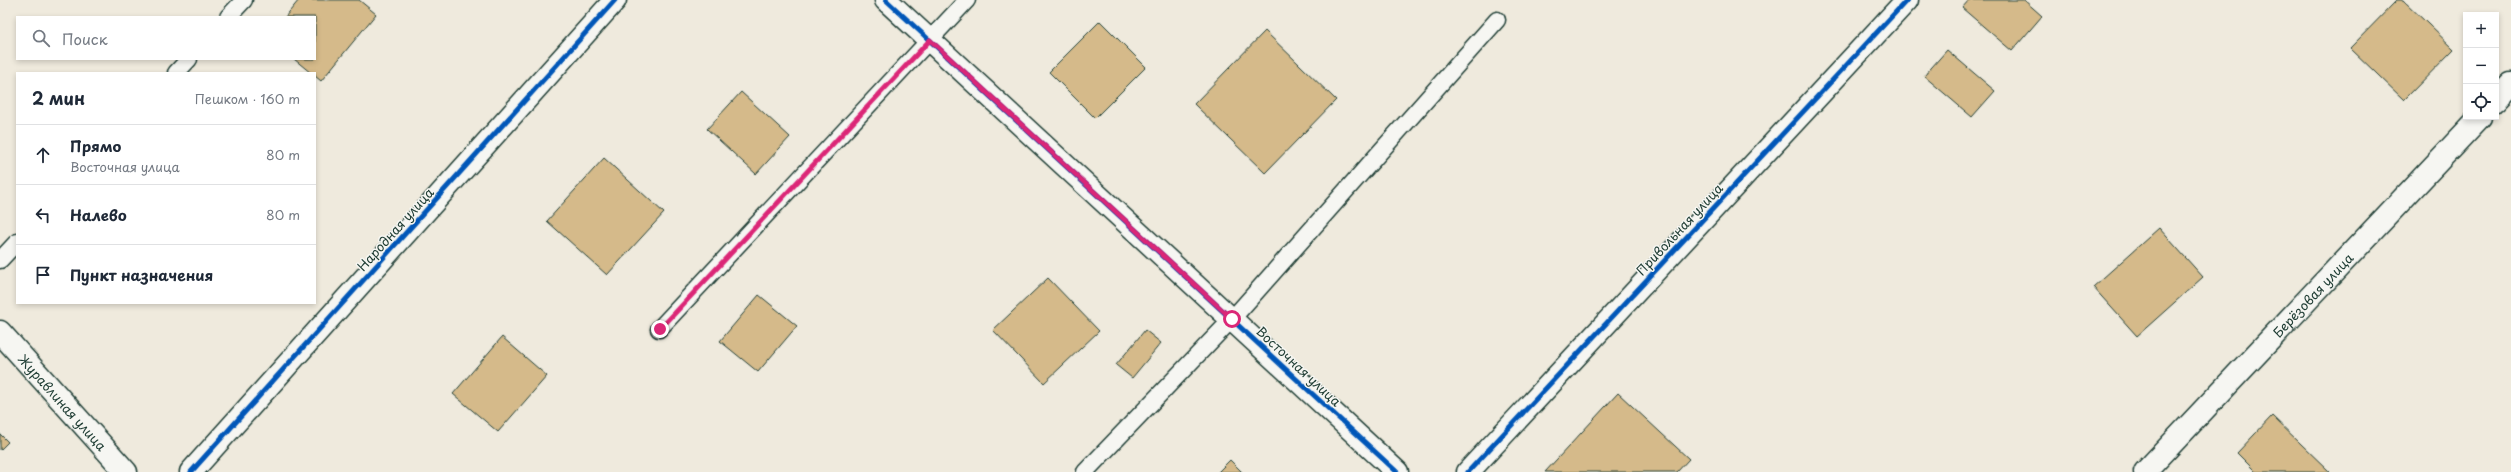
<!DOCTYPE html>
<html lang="ru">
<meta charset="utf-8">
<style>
body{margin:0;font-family:"Playpen Sans",sans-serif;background:#f2f2f3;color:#1f2937}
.controls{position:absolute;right:12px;top:12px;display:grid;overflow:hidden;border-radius:0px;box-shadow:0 2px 6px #0003}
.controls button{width:36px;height:36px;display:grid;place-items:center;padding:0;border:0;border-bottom:1px solid #e0e1e3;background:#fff;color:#1f2937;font:20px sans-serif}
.stop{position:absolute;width:12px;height:12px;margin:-9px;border:3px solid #db2777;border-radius:50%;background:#fff}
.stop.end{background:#db2777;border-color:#fff;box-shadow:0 1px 4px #0008}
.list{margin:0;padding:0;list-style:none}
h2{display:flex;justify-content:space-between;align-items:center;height:52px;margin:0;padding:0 16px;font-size:17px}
h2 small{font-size:13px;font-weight:400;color:#747a83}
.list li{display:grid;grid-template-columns:26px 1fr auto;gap:12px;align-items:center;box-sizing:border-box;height:60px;padding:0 16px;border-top:1px solid #e0e1e3}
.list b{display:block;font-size:15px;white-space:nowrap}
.list p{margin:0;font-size:13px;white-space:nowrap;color:#747a83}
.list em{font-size:13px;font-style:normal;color:#747a83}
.icon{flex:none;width:22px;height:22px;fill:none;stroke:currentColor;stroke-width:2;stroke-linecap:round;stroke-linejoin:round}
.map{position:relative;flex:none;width:2511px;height:472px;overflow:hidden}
.search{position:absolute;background:#fff;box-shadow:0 2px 6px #0003;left:16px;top:16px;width:300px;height:44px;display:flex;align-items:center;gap:10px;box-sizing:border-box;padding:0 14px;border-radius:0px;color:#747a83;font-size:15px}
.panel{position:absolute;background:#fff;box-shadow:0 2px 6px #0003;left:16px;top:72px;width:300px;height:232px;border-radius:0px}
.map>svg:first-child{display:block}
.building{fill:#d5ba8a;stroke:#1f3d34}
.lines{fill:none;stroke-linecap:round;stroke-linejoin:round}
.service-casing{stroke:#1f3d34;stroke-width:19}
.minor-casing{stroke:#1f3d34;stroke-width:25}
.service{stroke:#f6f6f2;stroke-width:16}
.minor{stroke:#f6f6f2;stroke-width:22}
.cycleway-casing{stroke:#f6f6f2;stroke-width:8}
.cycleway{stroke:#0057b8;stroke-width:5}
.route{stroke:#db2777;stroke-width:5}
.labels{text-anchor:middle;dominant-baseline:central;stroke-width:3;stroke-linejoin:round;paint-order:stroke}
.street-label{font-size:13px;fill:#1f3d34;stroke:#f6f6f2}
</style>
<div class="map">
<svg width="2511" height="472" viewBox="0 0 2511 472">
<rect width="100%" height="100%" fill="#efeadd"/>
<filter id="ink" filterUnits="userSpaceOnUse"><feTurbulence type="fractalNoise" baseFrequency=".025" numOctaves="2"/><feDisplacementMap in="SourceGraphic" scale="8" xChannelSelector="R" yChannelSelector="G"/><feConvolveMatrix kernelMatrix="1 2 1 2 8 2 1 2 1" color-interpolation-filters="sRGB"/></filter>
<g filter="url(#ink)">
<g class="building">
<polygon points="299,0 359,0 376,14 321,81 315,76 315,73 311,73 294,59 315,59 315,17 285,17"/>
<polygon points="1969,0 2024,0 2042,16 2012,51 1962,8"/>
<polygon points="2397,0 2403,0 2454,49 2404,100 2350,48"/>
<polygon points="1100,21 1146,67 1095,118 1049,72"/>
<polygon points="1265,31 1336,100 1265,173 1194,104"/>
<polygon points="1947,50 1995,91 1972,117 1924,76"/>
<polygon points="741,92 790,137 756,174 707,129"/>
<polygon points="604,158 664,213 607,275 547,221"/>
<polygon points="2159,228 2203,277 2137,336 2093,287"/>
<polygon points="1048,278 1099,331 1044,383 993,330"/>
<polygon points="759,295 797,326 758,372 720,341"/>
<polygon points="1145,330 1161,343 1132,378 1116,365"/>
<polygon points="502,337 547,376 498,432 453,394"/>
<polygon points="1618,393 1689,459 1677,472 1545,472"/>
<polygon points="2272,416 2330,472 2256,472 2237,453"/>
<polygon points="0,434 8,442 0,450"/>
<polygon points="1230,460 1242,472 1218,472"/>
</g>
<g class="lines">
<g class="service-casing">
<g id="service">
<polyline points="228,17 244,0"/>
<polyline points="176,73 189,59"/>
<polyline points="0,260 17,242"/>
<polyline points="659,329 967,0"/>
<polyline points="1085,472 1232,319 1497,20"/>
</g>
</g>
<g class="minor-casing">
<g id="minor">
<polyline points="886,0 1397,472"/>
<polyline points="2496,100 2511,84"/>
<path id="s1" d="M 0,332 L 126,472"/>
<polyline points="191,472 615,0"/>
<polyline points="1468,472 1907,0"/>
<path id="s2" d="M 2145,472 L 2480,117"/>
</g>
</g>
<use href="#service" class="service"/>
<use href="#minor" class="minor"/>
<g class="cycleway-casing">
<g id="cycleway">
<polyline points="886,0 1397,472"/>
<polyline points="191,472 615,0"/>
<polyline points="1468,472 1907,0"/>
</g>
</g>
<use href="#cycleway" class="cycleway"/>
</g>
</g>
<g class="lines" filter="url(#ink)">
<polyline class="route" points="660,329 930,40 1232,319"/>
</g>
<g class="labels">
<g class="street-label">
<text transform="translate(395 229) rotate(-48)">Народная улица</text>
<text transform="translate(1679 229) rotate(-47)">Привольная улица</text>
<text stroke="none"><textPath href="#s2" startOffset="244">Берёзовая улица</textPath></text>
<text transform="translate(1299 366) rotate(43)">Восточная улица</text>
<text stroke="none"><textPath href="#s1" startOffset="94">Журавлиная улица</textPath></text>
</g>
</g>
</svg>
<div class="controls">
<button>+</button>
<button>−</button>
<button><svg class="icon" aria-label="locate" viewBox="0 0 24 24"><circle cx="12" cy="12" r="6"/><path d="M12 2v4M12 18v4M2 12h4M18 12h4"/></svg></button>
</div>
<div class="stop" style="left:1232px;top:319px"></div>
<div class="stop end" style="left:660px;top:329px"></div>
<div class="search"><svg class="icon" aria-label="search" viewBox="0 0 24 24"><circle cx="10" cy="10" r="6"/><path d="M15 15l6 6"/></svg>Поиск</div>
<section class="panel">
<h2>2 мин<small>Пешком · 160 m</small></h2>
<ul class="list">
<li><svg class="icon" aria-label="ahead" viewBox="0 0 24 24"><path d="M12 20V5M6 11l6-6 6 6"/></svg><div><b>Прямо</b><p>Восточная улица</p></div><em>80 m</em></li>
<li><svg class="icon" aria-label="left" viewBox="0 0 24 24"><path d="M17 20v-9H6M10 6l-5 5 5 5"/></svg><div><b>Налево</b></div><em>80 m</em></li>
<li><svg class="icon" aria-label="arrive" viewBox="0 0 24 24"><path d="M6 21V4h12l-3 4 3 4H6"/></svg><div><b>Пункт назначения</b></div></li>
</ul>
</section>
</div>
